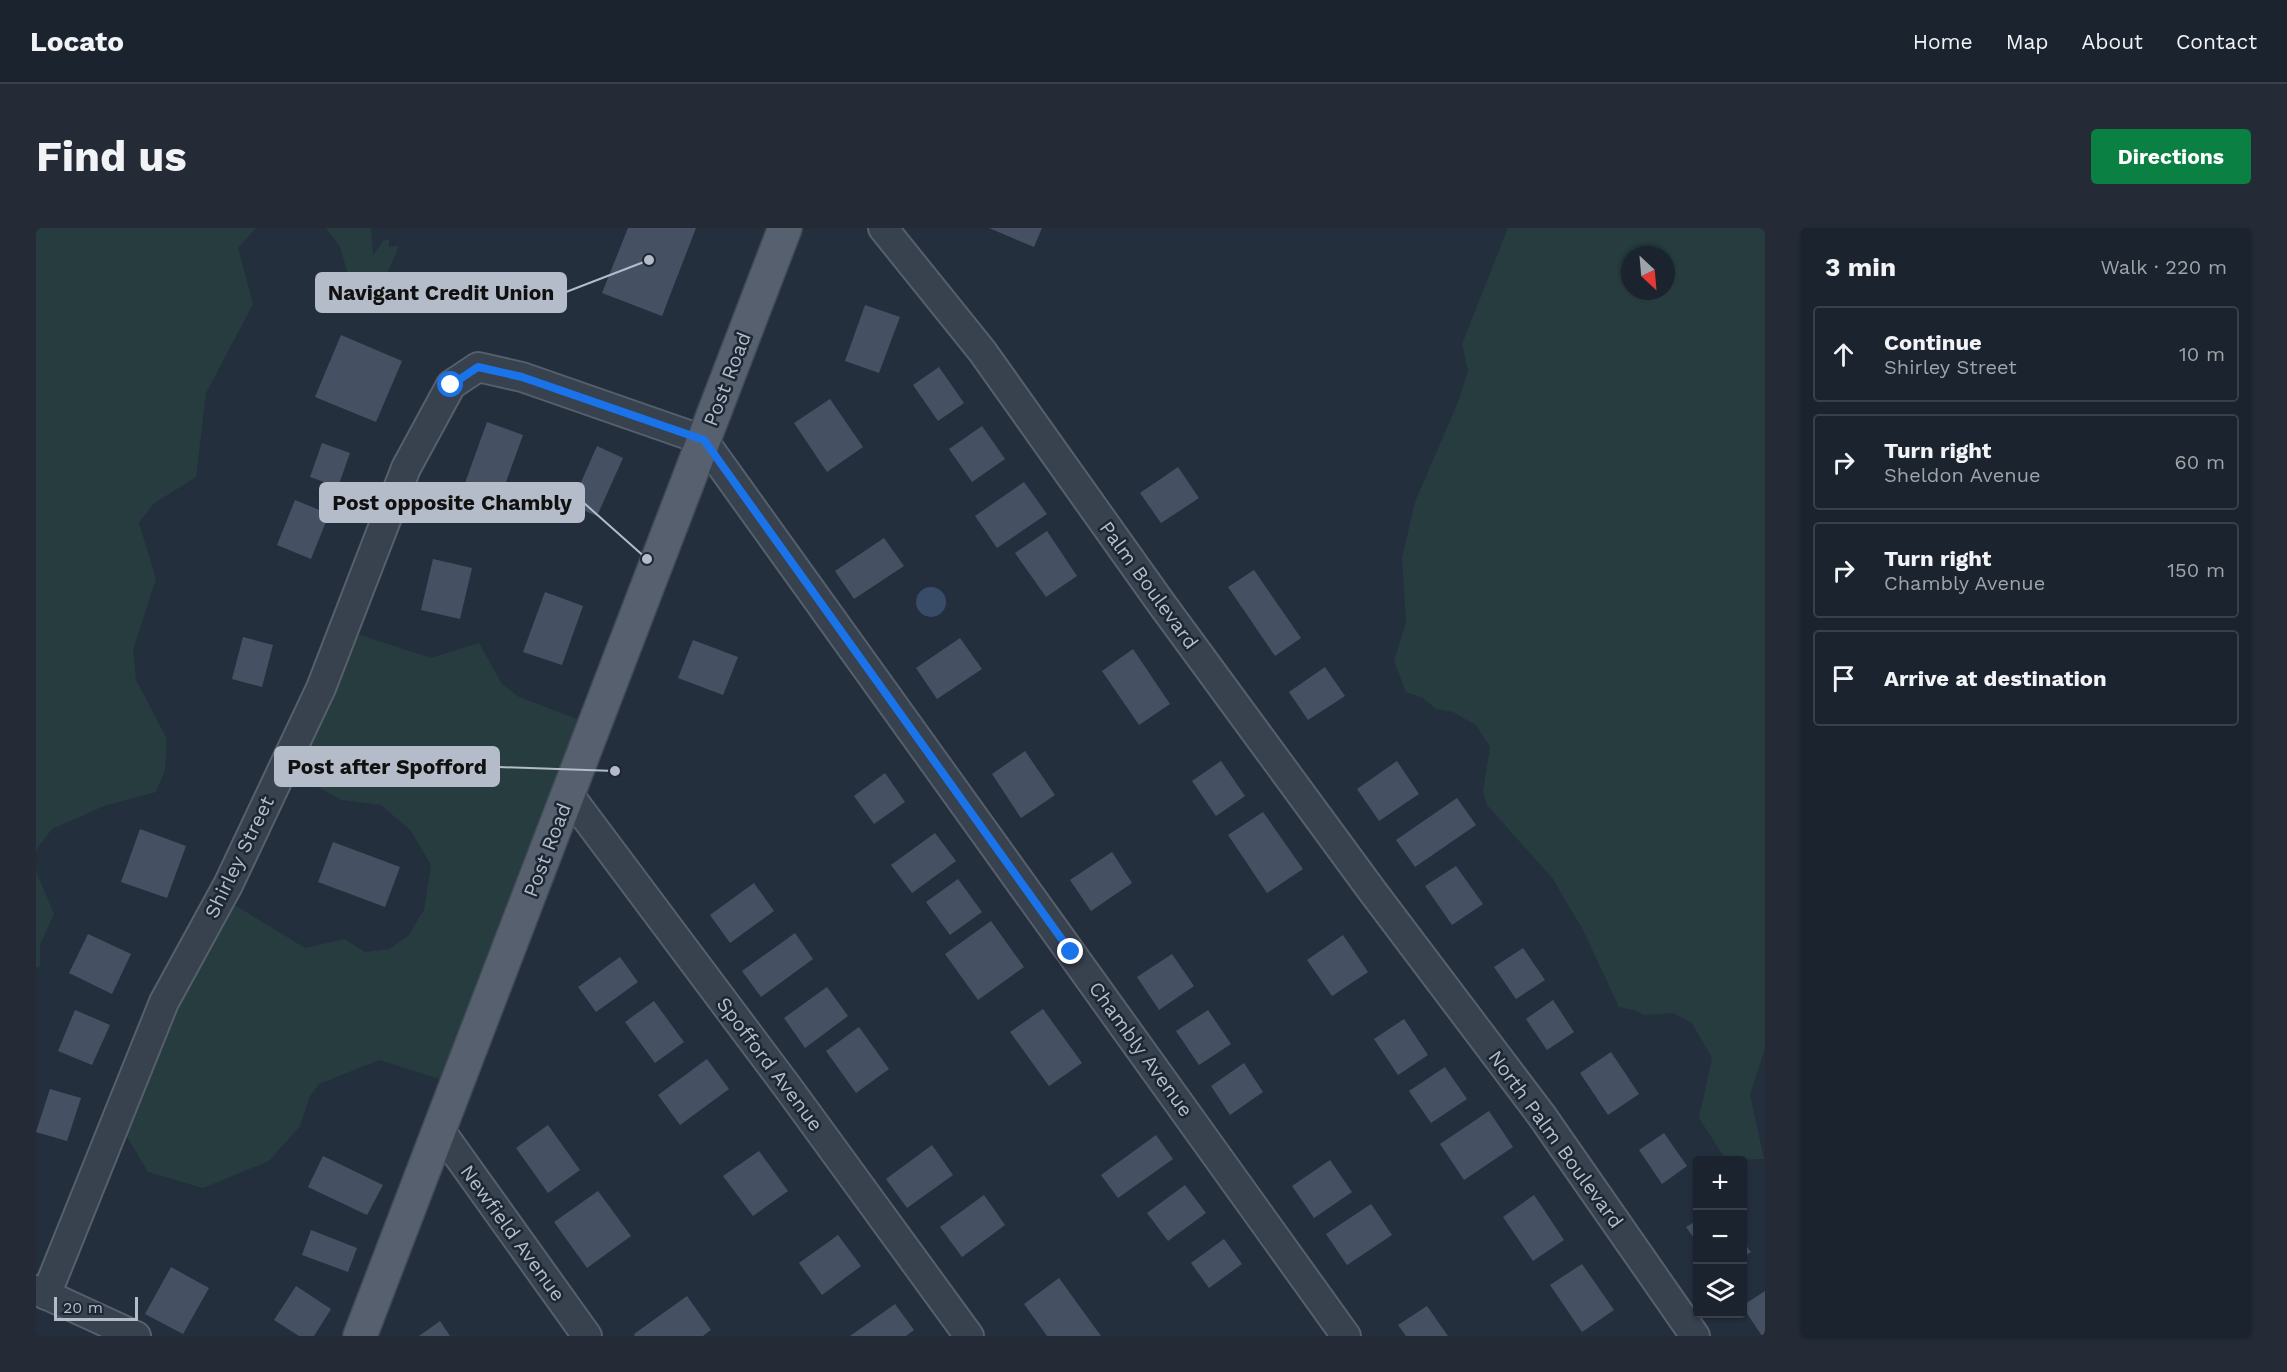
<!DOCTYPE html>
<meta charset="utf-8">
<style>
body{margin:0;font-family:"Work Sans",sans-serif;background:#242b36;color:#f1f3f6}
.controls{position:absolute;right:18px;bottom:18px;display:grid;overflow:hidden;border-radius:6px;box-shadow:0 2px 4px #0004}
.controls button{width:54px;height:54px;display:grid;place-items:center;padding:0;border:0;border-bottom:2px solid #39404a;background:#1b232e;color:#f1f3f6;font:30px sans-serif}
.compass{position:absolute;left:1585px;top:18px;width:54px;height:54px;border-radius:50%;background:#1b232e;box-shadow:0 2px 4px #0004;rotate:154deg}
.scale{position:absolute;left:18px;bottom:15px;width:84px;box-sizing:border-box;padding-left:6px;border:3px solid #b4bcc9;border-top:0;font-size:16px;line-height:21px;white-space:nowrap;color:#b4bcc9;-webkit-text-stroke:4px #1d2633;paint-order:stroke}
.stop{position:absolute;width:18px;height:18px;margin:-14px;border:4px solid #1a73e8;border-radius:50%;background:#fff}
.stop.end{background:#1a73e8;border-color:#fff;box-shadow:0 2px 6px #0008}
.list{margin:0;padding:0;list-style:none}
h2{display:flex;justify-content:space-between;align-items:center;height:78px;margin:0;padding:0 24px;font-size:26px}
h2 small{font-size:20px;font-weight:400;color:#a0a4aa}
.list li{display:grid;grid-template-columns:39px 1fr auto;gap:18px;align-items:center;box-sizing:border-box;height:96px;margin:0 12px 12px;padding:0 12px;border:2px solid #39404a;border-radius:6px}
.list b{display:block;font-size:22px;white-space:nowrap}
.list p{margin:0;font-size:20px;white-space:nowrap;color:#a0a4aa}
.list em{font-size:20px;font-style:normal;color:#a0a4aa}
.icon{flex:none;width:33px;height:33px;fill:none;stroke:currentColor;stroke-width:2;stroke-linecap:round;stroke-linejoin:round}
.map{position:relative;flex:none;width:1729px;height:1108px;overflow:hidden;border-radius:6px}
header{display:flex;align-items:center;gap:36px;box-sizing:border-box;height:84px;padding:0 30px;background:#1b232e;border-bottom:2px solid #39404a}
header strong{font-size:28px}
nav{display:flex;gap:33px;margin-inline-start:auto;font-size:21px}
.intro{display:flex;align-items:center;justify-content:space-between;box-sizing:border-box;height:144px;padding:0 36px}
h1{margin:0;font-size:42px}
.button{padding:15px 27px;border-radius:6px;background:#0b8043;color:#fff;font-size:21px;font-weight:700}
main{display:flex;gap:36px;padding:0 36px}
aside{flex:1;background:#1b232e;border-radius:6px;box-shadow:0 2px 4px #0004}
.map>svg:first-child{display:block}
.green{fill:#263c3f;fill-rule:evenodd}
.water{fill:#394c67}
.building{fill:#455162}
.lines{fill:none;stroke-linecap:round;stroke-linejoin:round}
.minor-casing{stroke:#565f6c;stroke-width:32}
.primary-casing{stroke:#414a57;stroke-width:36}
.minor{stroke:#38414e;stroke-width:28}
.primary{stroke:#56606e;stroke-width:33}
.route{stroke:#1a73e8;stroke-width:8}
.labels{text-anchor:middle;dominant-baseline:central;stroke-width:5;stroke-linejoin:round;paint-order:stroke}
.street-label{font-size:20px;fill:#b4bcc9;stroke:#1d2633}
.leader{fill:none;stroke:#b4bcc9;stroke-width:2}
.callout-dot{fill:#b4bcc9;stroke:#1d2633;stroke-width:2}
.callout{fill:#b4bcc9;stroke:#b4bcc9;stroke-width:2}
.callout-label{font-size:21px;text-anchor:middle;font-weight:bold;fill:#111}
</style>
<header>
<strong>Locato</strong>
<nav><a>Home</a><a>Map</a><a>About</a><a>Contact</a></nav>
</header>
<div class="intro"><h1>Find us</h1><a class="button">Directions</a></div>
<main>
<div class="map">
<svg width="1729" height="1108" viewBox="0 0 1729 1108">
<rect width="100%" height="100%" fill="#242f3e"/>
<g class="green">
<polygon points="0,0 220,0 202,20 217,76 170,165 160,249 117,276 103,295 120,351 97,422 100,452 131,511 129,542 120,564 68,578 16,601 2,619 0,625"/>
<polygon points="290,0 335,0 337,28 347,13 353,11 353,19 363,18 336,80 320,74 304,19"/>
<path d="M 1472,0 L 1729,0 L 1729,820 L 1714,867 L 1728,931 L 1690,932 L 1663,890 L 1676,830 L 1656,795 L 1637,785 L 1608,787 L 1598,782 L 1583,779 L 1547,702 L 1517,651 L 1451,577 L 1447,563 L 1454,519 L 1440,497 L 1417,484 L 1400,481 L 1387,470 L 1370,464 L 1358,433 L 1370,394 L 1366,330 L 1379,274 L 1422,174 L 1432,143 L 1426,116 ZM 1594,27 L 1630,27 L 1630,63 L 1594,63 Z"/>
<polygon points="312,403 395,430 443,415 466,456 483,469 557,497 420,856 343,832 283,856 274,868 264,898 233,933 167,960 112,944 82,894 192,673 269,720 308,711 329,724 353,721 372,708 388,682 395,637 375,603 345,577 306,572 248,541"/>
<polygon points="0,643 18,686 4,717 4,738 0,740"/>
</g>
<circle class="water" cx="895" cy="374" r="15"/>
<g class="building">
<polygon points="592,0 660,0 626,88 566,65"/>
<polygon points="953,0 1006,0 998,19"/>
<polygon points="829,77 864,89 843,145 809,133"/>
<polygon points="305,107 366,133 340,194 279,169"/>
<polygon points="903,139 928,175 902,193 877,157"/>
<polygon points="794,171 827,219 791,244 758,195"/>
<polygon points="451,194 487,207 465,268 429,255"/>
<polygon points="946,198 969,231 936,254 913,221"/>
<polygon points="286,215 314,225 302,259 274,249"/>
<polygon points="561,218 587,230 561,288 535,277"/>
<polygon points="1142,239 1163,270 1125,295 1104,265"/>
<polygon points="988,254 1011,286 961,320 939,288"/>
<polygon points="259,272 293,286 275,331 241,317"/>
<polygon points="1011,303 1041,348 1010,369 979,325"/>
<polygon points="848,310 868,338 818,371 799,343"/>
<polygon points="397,331 436,340 424,391 385,382"/>
<polygon points="1218,342 1265,410 1239,428 1192,359"/>
<polygon points="509,364 547,378 526,437 487,424"/>
<polygon points="207,409 237,417 226,459 196,451"/>
<polygon points="924,410 946,441 901,471 880,440"/>
<polygon points="657,412 702,429 687,467 642,450"/>
<polygon points="1097,421 1134,476 1103,497 1066,443"/>
<polygon points="1289,439 1309,468 1272,492 1253,464"/>
<polygon points="989,523 1019,567 985,590 956,546"/>
<polygon points="1185,533 1209,568 1180,588 1156,553"/>
<polygon points="1361,533 1383,566 1343,593 1321,561"/>
<polygon points="849,545 869,574 838,596 818,568"/>
<polygon points="1421,570 1440,597 1379,639 1360,612"/>
<polygon points="1227,584 1267,641 1231,665 1192,607"/>
<polygon points="104,601 150,618 131,670 85,654"/>
<polygon points="899,605 920,633 876,665 855,637"/>
<polygon points="297,614 364,639 349,679 282,654"/>
<polygon points="1076,624 1096,655 1055,683 1034,652"/>
<polygon points="1420,638 1447,676 1416,697 1389,658"/>
<polygon points="922,651 946,684 914,707 890,674"/>
<polygon points="718,655 738,683 694,715 674,687"/>
<polygon points="955,693 988,739 942,772 909,726"/>
<polygon points="759,705 777,731 725,769 706,743"/>
<polygon points="52,706 95,726 76,766 33,745"/>
<polygon points="1307,707 1332,744 1296,768 1271,732"/>
<polygon points="1487,720 1509,752 1480,771 1458,739"/>
<polygon points="1136,726 1158,758 1123,782 1101,749"/>
<polygon points="584,729 602,754 560,784 542,759"/>
<polygon points="791,759 812,788 769,820 748,790"/>
<polygon points="1517,772 1538,804 1511,822 1490,791"/>
<polygon points="618,773 648,814 619,835 589,794"/>
<polygon points="1007,781 1046,835 1013,858 974,804"/>
<polygon points="39,782 74,797 56,837 22,823"/>
<polygon points="1172,782 1195,816 1163,837 1140,803"/>
<polygon points="1368,791 1392,827 1362,847 1338,811"/>
<polygon points="823,799 853,841 820,865 790,823"/>
<polygon points="1575,824 1603,866 1572,887 1544,845"/>
<polygon points="671,831 693,861 644,897 622,867"/>
<polygon points="1208,835 1227,864 1194,887 1175,858"/>
<polygon points="1409,839 1431,871 1395,895 1373,863"/>
<polygon points="14,861 45,870 31,913 0,904"/>
<polygon points="1453,883 1477,919 1428,952 1404,916"/>
<polygon points="512,897 544,942 512,965 480,920"/>
<polygon points="1628,905 1651,938 1626,956 1603,922"/>
<polygon points="1120,907 1137,931 1082,970 1065,947"/>
<polygon points="896,917 917,947 871,980 850,951"/>
<polygon points="723,923 752,963 717,988 687,948"/>
<polygon points="287,928 347,957 331,987 272,959"/>
<polygon points="1294,932 1316,964 1278,990 1256,958"/>
<polygon points="1149,957 1170,985 1132,1013 1111,985"/>
<polygon points="562,963 595,1008 551,1040 518,994"/>
<polygon points="948,967 969,997 926,1029 904,999"/>
<polygon points="1498,967 1528,1012 1497,1033 1467,989"/>
<polygon points="1335,976 1356,1007 1311,1037 1290,1006"/>
<polygon points="1662,992 1662,1016 1650,999"/>
<polygon points="275,1002 321,1020 312,1044 266,1027"/>
<polygon points="802,1007 825,1038 786,1067 763,1035"/>
<polygon points="1188,1011 1206,1036 1173,1060 1155,1035"/>
<polygon points="1706,1012 1715,1024 1706,1030"/>
<polygon points="1546,1036 1578,1082 1546,1104 1514,1057"/>
<polygon points="135,1039 173,1060 147,1106 109,1086"/>
<polygon points="1023,1050 1065,1108 1011,1108 988,1076"/>
<polygon points="260,1058 295,1081 278,1108 263,1108 238,1092"/>
<polygon points="1729,1063 1729,1108 1726,1108 1706,1078"/>
<polygon points="651,1068 675,1102 667,1108 599,1108 598,1106"/>
<polygon points="859,1076 878,1102 870,1108 814,1108"/>
<polygon points="1391,1078 1412,1108 1370,1108 1362,1097"/>
<polygon points="404,1093 414,1108 383,1108"/>
</g>
<g class="lines">
<g class="minor-casing">
<g id="minor">
<polyline points="847,0 946,123 1125,375 1337,664 1506,888 1659,1108"/>
<polyline points="533,567 753,861 933,1108"/>
<polyline points="403,901 551,1108"/>
<polyline points="0,1062 100,1108"/>
<polyline points="10,1067 128,774 192,657 285,460 370,240 415,157 442,139 486,149 667,212 1310,1108"/>
</g>
</g>
<g class="primary-casing">
<polyline id="primary" points="324,1108 749,0"/>
</g>
<use href="#minor" class="minor"/>
<use href="#primary" class="primary"/>
</g>
<g class="lines">
<polyline class="route" points="415,157 442,139 486,149 668,212 1035,724"/>
</g>
<g class="labels">
<g class="street-label">
<text transform="translate(691 151) rotate(-69)">Post Road</text>
<text transform="translate(1113 357) rotate(54)">Palm Boulevard</text>
<text transform="translate(511 622) rotate(-69)">Post Road</text>
<text transform="translate(203 629) rotate(-64)">Shirley Street</text>
<text transform="translate(1105 821) rotate(54)">Chambly Avenue</text>
<text transform="translate(734 836) rotate(53)">Spofford Avenue</text>
<text transform="translate(1520 911) rotate(54)">North Palm Boulevard</text>
<text transform="translate(477 1005) rotate(54)">Newfield Avenue</text>
</g>
</g>
<path class="leader" d="M613 32L530 64M611 331L548 275M579 543L463 539"/>
<g class="callout-dot">
<circle cx="613" cy="32" r="6"/>
<circle cx="611" cy="331" r="6"/>
<circle cx="579" cy="543" r="6"/>
</g>
<g class="callout">
<rect x="280" y="45" width="250" height="39" rx="6"/>
<rect x="284" y="255" width="264" height="39" rx="6"/>
<rect x="239" y="519" width="224" height="39" rx="6"/>
</g>
<g class="callout-label">
<text x="405" y="72">Navigant Credit Union</text>
<text x="416" y="282">Post opposite Chambly</text>
<text x="351" y="546">Post after Spofford</text>
</g>
</svg>
<div class="controls">
<button>+</button>
<button>−</button>
<button><svg class="icon" aria-label="layers" viewBox="0 0 24 24"><path d="M12 4l9 5-9 5-9-5zM3 14l9 5 9-5"/></svg></button>
</div>
<svg class="compass" viewBox="-18 -18 36 36"><path d="M0-13l5 13h-10z" fill="#e53935"/><path d="M0 13l5-13h-10z" fill="#a0a4aa"/></svg>
<div class="scale">20 m</div>
<div class="stop" style="left:415px;top:157px"></div>
<div class="stop end" style="left:1035px;top:724px"></div>
</div>
<aside>
<h2>3 min<small>Walk · 220 m</small></h2>
<ul class="list">
<li><svg class="icon" aria-label="ahead" viewBox="0 0 24 24"><path d="M12 20V5M6 11l6-6 6 6"/></svg><div><b>Continue</b><p>Shirley Street</p></div><em>10 m</em></li>
<li><svg class="icon" aria-label="right" viewBox="0 0 24 24"><path d="M7 20v-9h11M14 6l5 5-5 5"/></svg><div><b>Turn right</b><p>Sheldon Avenue</p></div><em>60 m</em></li>
<li><svg class="icon" aria-label="right" viewBox="0 0 24 24"><path d="M7 20v-9h11M14 6l5 5-5 5"/></svg><div><b>Turn right</b><p>Chambly Avenue</p></div><em>150 m</em></li>
<li><svg class="icon" aria-label="arrive" viewBox="0 0 24 24"><path d="M6 21V4h12l-3 4 3 4H6"/></svg><div><b>Arrive at destination</b></div></li>
</ul>
</aside>
</main>
